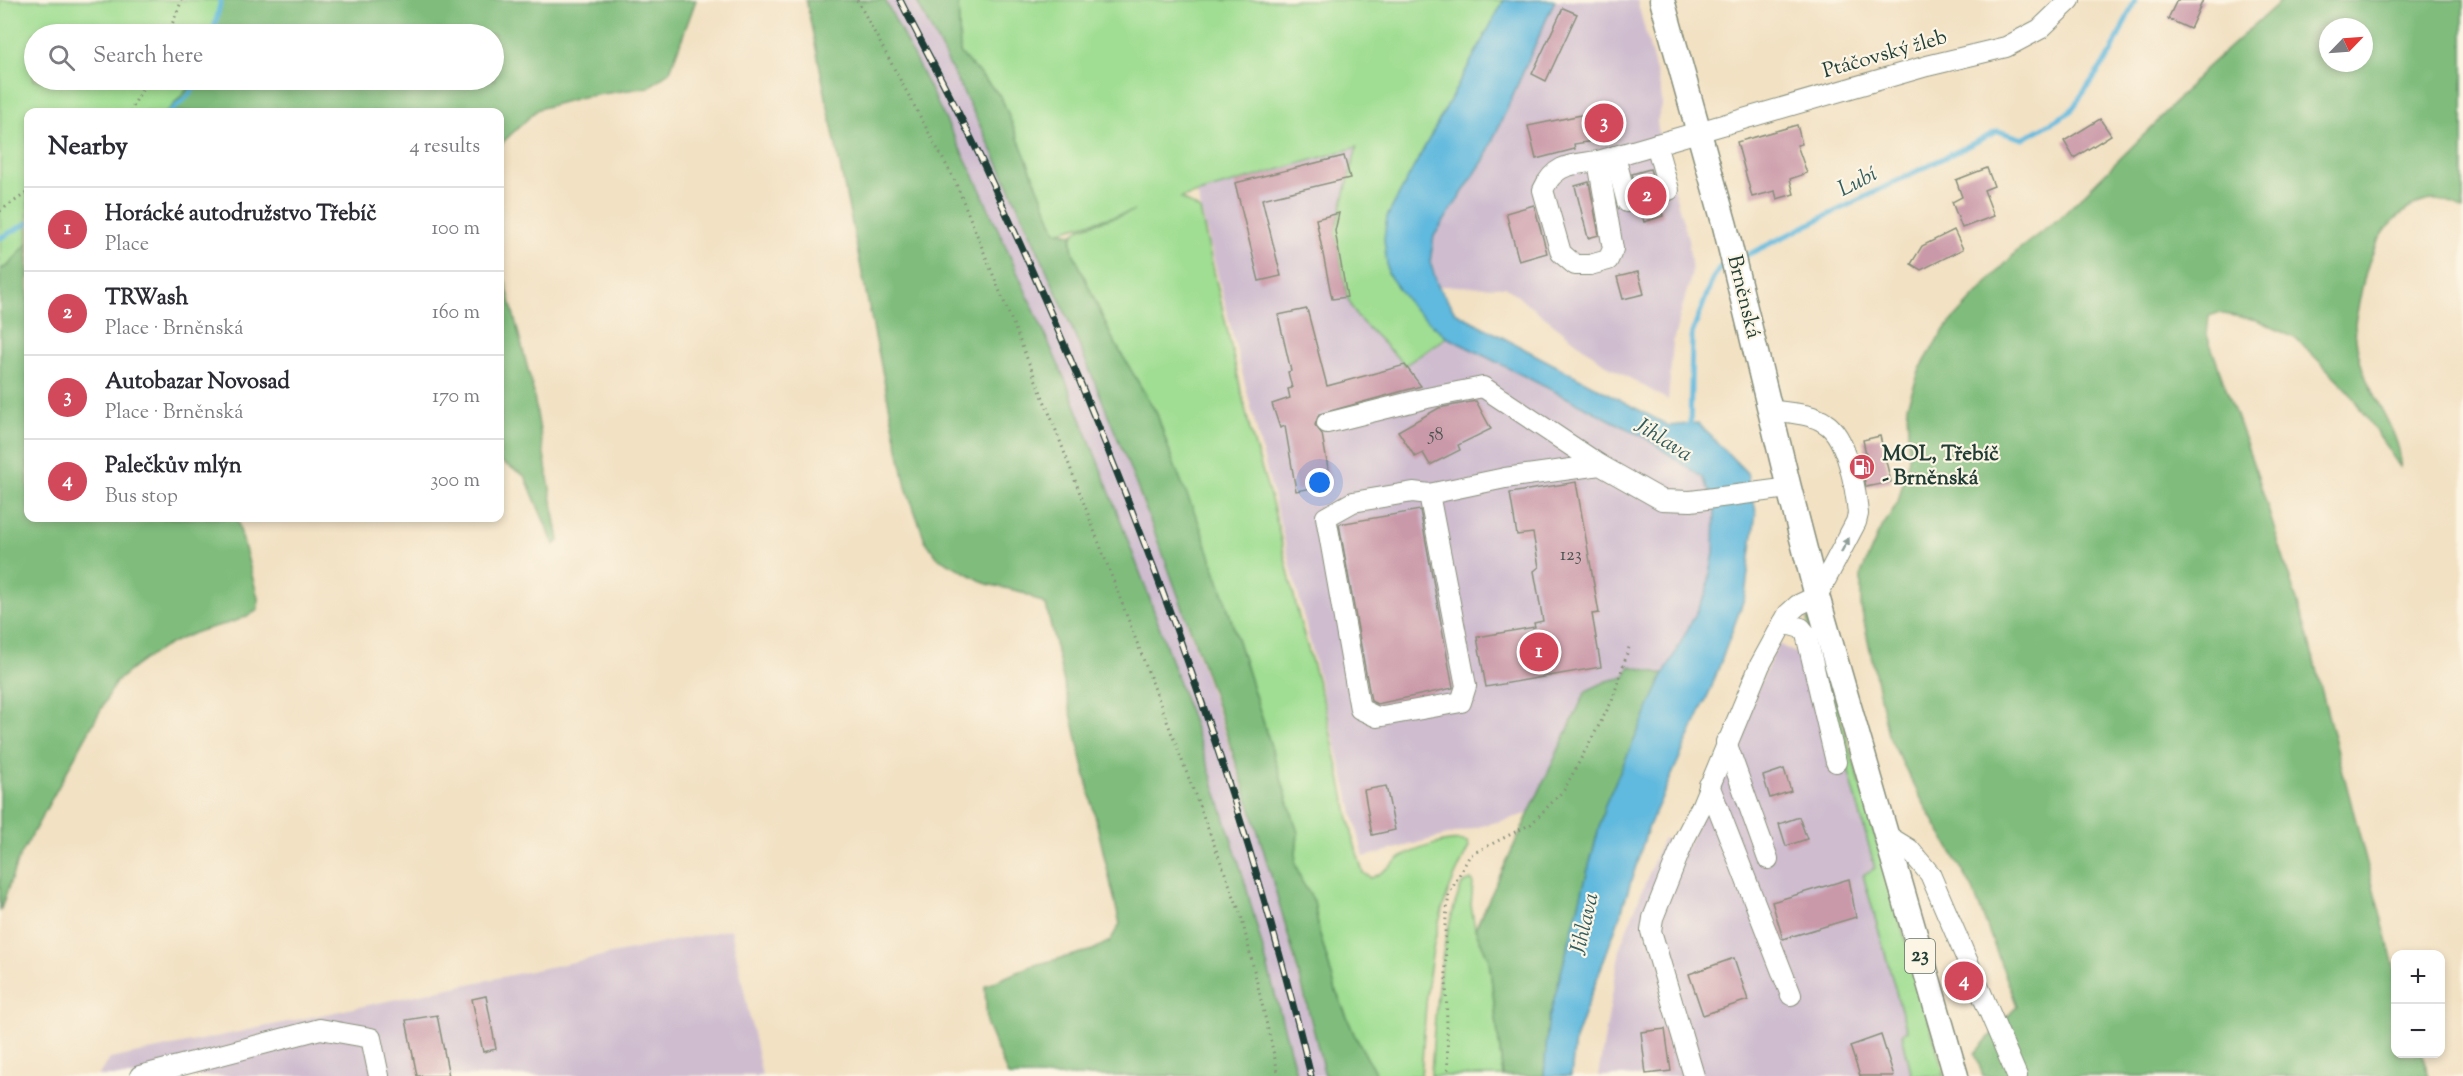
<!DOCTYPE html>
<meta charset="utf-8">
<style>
body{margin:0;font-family:"Sorts Mill Goudy",serif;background:#f7f7f7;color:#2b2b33}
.controls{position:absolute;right:18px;bottom:18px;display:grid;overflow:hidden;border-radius:12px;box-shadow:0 3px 9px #0003}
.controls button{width:54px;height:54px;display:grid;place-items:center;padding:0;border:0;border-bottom:2px solid #e1e1e2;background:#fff;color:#2b2b33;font:30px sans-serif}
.compass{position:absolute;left:2319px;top:18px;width:54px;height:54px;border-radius:50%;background:#fff;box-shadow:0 3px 9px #0003;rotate:65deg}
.you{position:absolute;left:1320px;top:483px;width:21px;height:21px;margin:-15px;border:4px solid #fff;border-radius:50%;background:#1a73e8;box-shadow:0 0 0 9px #1a73e833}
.badge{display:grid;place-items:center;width:39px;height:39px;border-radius:50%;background:#d1495b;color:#fff;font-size:20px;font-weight:700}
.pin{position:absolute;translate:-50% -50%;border:3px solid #fff;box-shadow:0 2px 6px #0006}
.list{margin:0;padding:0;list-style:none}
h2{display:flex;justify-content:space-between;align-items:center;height:78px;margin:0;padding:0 24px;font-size:26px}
h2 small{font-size:20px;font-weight:400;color:#7c7c81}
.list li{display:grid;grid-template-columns:39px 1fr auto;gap:18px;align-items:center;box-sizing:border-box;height:84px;padding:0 24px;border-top:2px solid #e1e1e2}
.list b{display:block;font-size:22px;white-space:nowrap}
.list p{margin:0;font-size:20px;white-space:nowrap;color:#7c7c81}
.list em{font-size:20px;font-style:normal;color:#7c7c81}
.icon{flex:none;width:33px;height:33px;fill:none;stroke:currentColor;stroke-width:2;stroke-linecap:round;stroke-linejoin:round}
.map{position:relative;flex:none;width:2463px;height:1076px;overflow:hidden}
.search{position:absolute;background:#fff;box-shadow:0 3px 9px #0003;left:24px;top:24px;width:480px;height:66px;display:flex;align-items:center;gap:15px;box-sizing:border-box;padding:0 21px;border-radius:33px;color:#7c7c81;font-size:22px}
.panel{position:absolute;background:#fff;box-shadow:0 3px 9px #0003;left:24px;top:108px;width:480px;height:414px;border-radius:12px}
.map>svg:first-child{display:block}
.industrial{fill:#cfbdcf}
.green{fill:#a0de93;stroke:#608e64;stroke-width:1.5}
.forest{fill:#80bd7d;stroke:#507d58;stroke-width:1.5;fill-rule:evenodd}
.water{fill:#61b9de;stroke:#407b89;stroke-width:1.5}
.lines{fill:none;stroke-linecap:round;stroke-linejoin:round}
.stream{stroke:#61b9de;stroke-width:5}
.building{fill:#ca99a9}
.minor-casing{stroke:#888f7c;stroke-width:22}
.major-casing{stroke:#888f7c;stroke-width:27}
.path{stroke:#888f7c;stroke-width:3;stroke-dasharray:1.5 4.5;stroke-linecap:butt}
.minor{stroke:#fff;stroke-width:20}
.major{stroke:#fff;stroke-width:24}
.rail-casing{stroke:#1f3d34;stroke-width:7}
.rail{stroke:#fcf5e5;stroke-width:4.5;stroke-dasharray:14;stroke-linecap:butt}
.oneway{fill:#8f9e9a}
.labels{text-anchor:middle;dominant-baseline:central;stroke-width:4.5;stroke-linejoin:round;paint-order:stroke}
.number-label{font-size:18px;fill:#4a5451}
.shield{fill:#fcf5e5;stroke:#617469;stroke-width:1.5}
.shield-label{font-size:20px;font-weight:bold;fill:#1f3d34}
.street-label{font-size:21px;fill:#1f3d34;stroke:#fcf5e5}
.poi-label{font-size:21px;font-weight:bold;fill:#1f3d34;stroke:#fcf5e5;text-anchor:start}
.water-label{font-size:22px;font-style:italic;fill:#305c5e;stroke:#fcf5e5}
</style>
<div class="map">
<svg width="2463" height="1076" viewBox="0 0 2463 1076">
<rect width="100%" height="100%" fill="#fcf5e5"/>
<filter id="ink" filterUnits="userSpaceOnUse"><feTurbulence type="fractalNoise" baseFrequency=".0167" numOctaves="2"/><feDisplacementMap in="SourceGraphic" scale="12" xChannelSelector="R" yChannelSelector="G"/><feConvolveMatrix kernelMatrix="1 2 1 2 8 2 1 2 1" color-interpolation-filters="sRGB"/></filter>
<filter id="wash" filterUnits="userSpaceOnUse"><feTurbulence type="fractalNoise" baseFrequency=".008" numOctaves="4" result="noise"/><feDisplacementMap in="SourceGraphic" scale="24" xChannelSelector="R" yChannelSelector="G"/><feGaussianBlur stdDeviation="1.35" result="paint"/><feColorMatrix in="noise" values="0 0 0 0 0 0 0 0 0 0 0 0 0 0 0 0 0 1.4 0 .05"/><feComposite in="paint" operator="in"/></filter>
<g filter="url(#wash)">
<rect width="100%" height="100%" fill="#f2e1c3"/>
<g class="industrial">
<polygon points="885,0 916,0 1001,168 1092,374 1174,585 1234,761 1270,871 1325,1076 1297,1076 1244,879 1209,769 1148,594 1104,477 1067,384 976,180"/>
<polygon points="1555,0 1637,0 1661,91 1662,106 1657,121 1660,142 1688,239 1692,272 1673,342 1668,400 1605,364 1506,287 1438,286 1430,262 1434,236 1484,160"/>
<polygon points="1357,147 1335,231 1347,297 1357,317 1404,364 1447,337 1644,437 1703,478 1715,504 1714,553 1706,594 1664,674 1631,666 1625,677 1607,681 1586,691 1531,813 1364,857 1197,193"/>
<polygon points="1778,644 1807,659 1825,738 1840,735 1875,868 1863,875 1907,1032 1902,1035 1912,1076 1598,1076 1621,944 1663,838 1686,849"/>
<polygon points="731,929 762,1076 98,1076 110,1059"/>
</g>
<g class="green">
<polygon points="0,0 220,0 213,34 34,34 34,80 196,80 167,112 28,112 28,243 9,265 0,270"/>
<path d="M 958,0 L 1504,0 L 1387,217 L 1411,306 L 1447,337 L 1405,365 L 1357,317 L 1347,297 L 1335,231 L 1357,147 L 1181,198 L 1200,210 L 1250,430 L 1273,506 L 1299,618 L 1325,707 L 1354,842 L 1363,873 L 1371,878 C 1383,874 1389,866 1399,859 C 1413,850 1452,836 1467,842 L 1469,847 C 1458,869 1447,891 1441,915 C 1426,965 1425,1024 1421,1076 L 1377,1076 L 1354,1034 L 1336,991 L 1319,931 L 1314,901 L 1302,883 L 1295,863 L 1298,833 L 1222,590 L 1173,462 L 1157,414 L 1112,338 L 1073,252 C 1071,241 1070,236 1080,228 L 1134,211 L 1056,232 L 1001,97 L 960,53 Z"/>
<polygon points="1807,619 1813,622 1945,1076 1912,1076 1902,1034 1907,1031 1863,875 1875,868"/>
<path d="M 1471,880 L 1473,884 L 1471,905 L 1475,929 L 1489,960 L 1503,1076 L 1431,1076 C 1435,1010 1438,946 1462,884 Z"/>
</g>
<g class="forest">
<polygon points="220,0 696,0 670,71 649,87 582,97 538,109 504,141 500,148 500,112 167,112 196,80 494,80 494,34 213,34"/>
<polygon points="806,0 885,0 976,180 1067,384 1104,477 1148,594 1209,769 1244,879 1297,1076 1008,1076 987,1025 985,986 1031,966 1093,950 1110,941 1120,924 1046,605 1022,592 987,584 937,557 925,540 906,487"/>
<path d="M 916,0 L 958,0 L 960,53 L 1001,97 L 1056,231 L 1073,234 L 1071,241 L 1073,252 L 1112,338 L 1157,414 L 1173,462 L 1199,523 L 1222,590 L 1298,833 L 1295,863 L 1302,882 L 1314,901 L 1319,931 L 1336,991 L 1354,1034 L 1377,1076 L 1325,1076 C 1250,765 1136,461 1002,171 C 975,113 945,57 916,0 Z"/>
<path d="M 2282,0 L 2463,0 L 2463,210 C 2443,197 2428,197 2408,209 C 2376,229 2365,268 2359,303 C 2358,310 2355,318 2355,325 C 2355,339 2359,357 2363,370 C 2372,399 2404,438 2400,467 L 2347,389 L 2297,339 L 2257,320 L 2218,313 L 2209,316 L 2207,335 L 2259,480 L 2305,627 L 2395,970 L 2396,1054 L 2422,1054 L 2429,1076 L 1983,1076 L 1975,1053 L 2017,1006 L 1972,887 L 1920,797 L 1888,735 L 1861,607 L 1861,574 L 1878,534 L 1898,502 L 1909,458 L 1907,406 L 1920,369 L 1943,331 L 2018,250 L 2061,217 L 2156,123 L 2204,70 ZM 2328,27 L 2364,27 L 2364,63 L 2328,63 Z"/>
<path d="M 28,243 L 28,518 L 237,518 L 258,598 L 258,610 C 238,624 214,625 192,634 C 163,645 139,662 116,682 L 17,862 L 0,912 L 0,270 L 9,265 Z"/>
<polygon points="500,262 532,385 559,541 554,545 525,476 500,461"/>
<polygon points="1630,666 1664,674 1605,805 1548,1022 1544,1076 1503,1076 1489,960 1475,929 1586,691 1607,681 1625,677"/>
</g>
<polygon class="water" points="1504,0 1555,0 1484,160 1434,236 1430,262 1438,286 1455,312 1669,426 1698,423 1747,473 1756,511 1745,596 1712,686 1648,828 1620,916 1575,1039 1571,1076 1544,1076 1548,1022 1605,805 1664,674 1706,594 1714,553 1715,504 1703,478 1644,437 1447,337 1411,306 1388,274 1384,239 1387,217"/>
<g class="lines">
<g class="stream">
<polyline points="213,34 221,0"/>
<polyline points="170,112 189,95 199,80"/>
<polyline points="0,238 28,223"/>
<polyline points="1739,259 1998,131 2023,139 2070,112 2111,53 2135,0"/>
<polyline points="1690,430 1692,334 1713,278 1722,265 1727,264"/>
</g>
</g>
<g id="blocks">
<g class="building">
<polygon points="2177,0 2203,0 2190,29 2168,19"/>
<polygon points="1563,8 1577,14 1546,81 1532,74"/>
<polygon points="1615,108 1619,137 1574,144 1575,149 1536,159 1528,126"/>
<polygon points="2100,119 2111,135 2074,158 2064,141"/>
<polygon points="1797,125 1802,144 1797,145 1807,173 1790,179 1794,194 1777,199 1775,191 1752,197 1737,142"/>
<polygon points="1344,156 1350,178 1262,199 1281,276 1259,281 1235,183"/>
<polygon points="1987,168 1994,186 1984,190 1994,216 1962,228 1952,202 1962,197 1956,180"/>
<polygon points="1650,169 1654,182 1646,190 1636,187 1632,174"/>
<polygon points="1589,182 1599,235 1588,238 1575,186"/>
<polygon points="1650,202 1660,205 1663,216 1644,222 1641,211"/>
<polygon points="1534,205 1547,253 1519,261 1506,213"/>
<polygon points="1339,213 1335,231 1347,297 1332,299 1316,219"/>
<polygon points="1954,230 1963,249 1921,270 1911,264 1922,246"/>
<polygon points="1638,272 1644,294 1623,299 1617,277"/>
<polygon points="1307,309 1327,386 1405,365 1421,386 1319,414 1315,425 1322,434 1331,485 1296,491 1285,426 1280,428 1272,404 1290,398 1288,389 1292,388 1288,372 1291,371 1278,315"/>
<polygon points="1476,401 1491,429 1458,445 1460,450 1430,465 1423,453 1415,457 1398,431 1439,408"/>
<polygon points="1880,436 1891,482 1866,487 1859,456 1866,454 1863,440"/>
<polygon points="1576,482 1599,613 1592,614 1601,667 1486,687 1477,637 1535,627 1534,623 1543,621 1534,571 1539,567 1533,533 1517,535 1510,493"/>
<polygon points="1420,510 1453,688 1377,704 1371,701 1339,524"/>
<polygon points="1784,769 1791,791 1770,798 1763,776"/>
<polygon points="1386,786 1395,830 1372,835 1364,790"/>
<polygon points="1799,817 1807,839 1786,846 1779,824"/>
<polygon points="1849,879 1856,917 1783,939 1772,902"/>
<polygon points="1734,958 1748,1000 1703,1015 1689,974"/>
<polygon points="486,996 496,1049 483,1052 472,999"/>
<polygon points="437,1015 449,1076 417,1076 406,1020"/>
<polygon points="1665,1029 1671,1071 1646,1074 1641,1032"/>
<polygon points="1881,1035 1894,1076 1860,1076 1850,1046"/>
</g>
</g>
</g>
<g filter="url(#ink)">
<use href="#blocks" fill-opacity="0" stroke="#888f7c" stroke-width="1.5"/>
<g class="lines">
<g class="minor-casing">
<g id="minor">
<polyline points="1656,144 1669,190 1657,193"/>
<polyline points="1615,156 1627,202 1638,199"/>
<path d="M 1598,161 L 1613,249 L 1608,260 L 1590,265 L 1575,265 L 1561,253 L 1543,190 C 1555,163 1572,165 1598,161 L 1927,66 L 2006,47 L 2040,29 L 2070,0"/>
<polyline points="1327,423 1427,398 1483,387 1600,465"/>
<polyline points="1429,494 1466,686 1461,702 1377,717 1360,709 1326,517 1353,502 1413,492 1429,494 1505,478 1600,465 1662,500 1691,501 1789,488"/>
<polyline points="1783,623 1801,628 1806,634 1836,762"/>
<polyline points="1726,742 1768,859"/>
<polyline points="1709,785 1791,995"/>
<polyline points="1886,835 1909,849 1930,874 2017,1076"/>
<polyline points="140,1076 320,1029 371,1038 379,1076"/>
<path d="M 1694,1076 L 1651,931 L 1653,918 L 1685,838 L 1701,807 L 1760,665 L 1788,614 L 1798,605 L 1817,596 L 1856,522 L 1858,514 C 1856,490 1847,436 1825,423 C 1811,413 1787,413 1770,410"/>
</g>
</g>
<g class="major-casing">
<polyline id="major" points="1662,0 1725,226 1789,488 1817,596 1956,1076"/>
</g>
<g class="path">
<polyline points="857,0 955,181 1052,420 1241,915 1279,1076"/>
<polyline points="168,34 182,0"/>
<polyline points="130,112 147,80"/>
<polyline points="0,211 28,192"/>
<polyline points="1448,1076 1445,926 1449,894 1470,855 1531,824 1564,790 1612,701 1630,644"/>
</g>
<use href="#minor" class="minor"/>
<use href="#major" class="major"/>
<g class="rail-casing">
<path id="rail" d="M 900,0 C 930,59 962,116 989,176 C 1122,462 1237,769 1311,1076"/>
</g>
<use href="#rail" class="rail"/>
</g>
<defs><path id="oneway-solid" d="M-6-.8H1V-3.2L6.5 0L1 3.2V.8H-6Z" transform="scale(1.5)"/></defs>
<use class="oneway" href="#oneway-solid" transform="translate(1845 545) rotate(-62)"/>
</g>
<defs>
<g id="fuel-disc" transform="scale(1.35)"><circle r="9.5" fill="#d1495b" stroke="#fcf5e5"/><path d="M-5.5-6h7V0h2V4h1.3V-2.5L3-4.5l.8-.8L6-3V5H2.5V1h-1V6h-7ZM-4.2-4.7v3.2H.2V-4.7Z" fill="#fff"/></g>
</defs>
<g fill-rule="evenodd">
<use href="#fuel-disc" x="1862" y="467"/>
</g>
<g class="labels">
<g class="number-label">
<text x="1436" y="436">58</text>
<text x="1571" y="556">123</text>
</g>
<rect class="shield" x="1905" y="939" width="30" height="34" rx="4.5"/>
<g class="shield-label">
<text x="1920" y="956">23</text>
</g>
<g class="street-label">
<text transform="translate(1885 55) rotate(-16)">Ptáčovský žleb</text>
<text transform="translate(1743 297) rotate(76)">Brněnská</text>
</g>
<g class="poi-label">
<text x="1882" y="455">MOL, Třebíč<tspan x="1882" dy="24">- Brněnská</tspan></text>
</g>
<g class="water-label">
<text transform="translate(1858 183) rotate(-27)">Lubí</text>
<text transform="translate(1663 441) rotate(32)">Jihlava</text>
<text transform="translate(1586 924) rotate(-77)">Jihlava</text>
</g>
</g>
</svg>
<div class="controls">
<button>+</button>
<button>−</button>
</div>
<svg class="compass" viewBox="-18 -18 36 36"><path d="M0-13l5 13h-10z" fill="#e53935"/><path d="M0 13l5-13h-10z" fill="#7c7c81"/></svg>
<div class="you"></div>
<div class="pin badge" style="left:1539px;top:652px">1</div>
<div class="pin badge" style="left:1647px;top:196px">2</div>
<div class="pin badge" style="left:1604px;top:123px">3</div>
<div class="pin badge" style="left:1964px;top:981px">4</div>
<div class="search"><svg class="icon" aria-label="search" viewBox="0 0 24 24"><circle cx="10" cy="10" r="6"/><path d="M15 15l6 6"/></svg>Search here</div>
<section class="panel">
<h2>Nearby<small>4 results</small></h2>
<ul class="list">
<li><span class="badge">1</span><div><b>Horácké autodružstvo Třebíč</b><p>Place</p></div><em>100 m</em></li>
<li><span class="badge">2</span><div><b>TRWash</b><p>Place · Brněnská</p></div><em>160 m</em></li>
<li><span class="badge">3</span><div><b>Autobazar Novosad</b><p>Place · Brněnská</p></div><em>170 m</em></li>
<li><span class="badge">4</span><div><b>Palečkův mlýn</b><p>Bus stop</p></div><em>300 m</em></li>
</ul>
</section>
</div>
